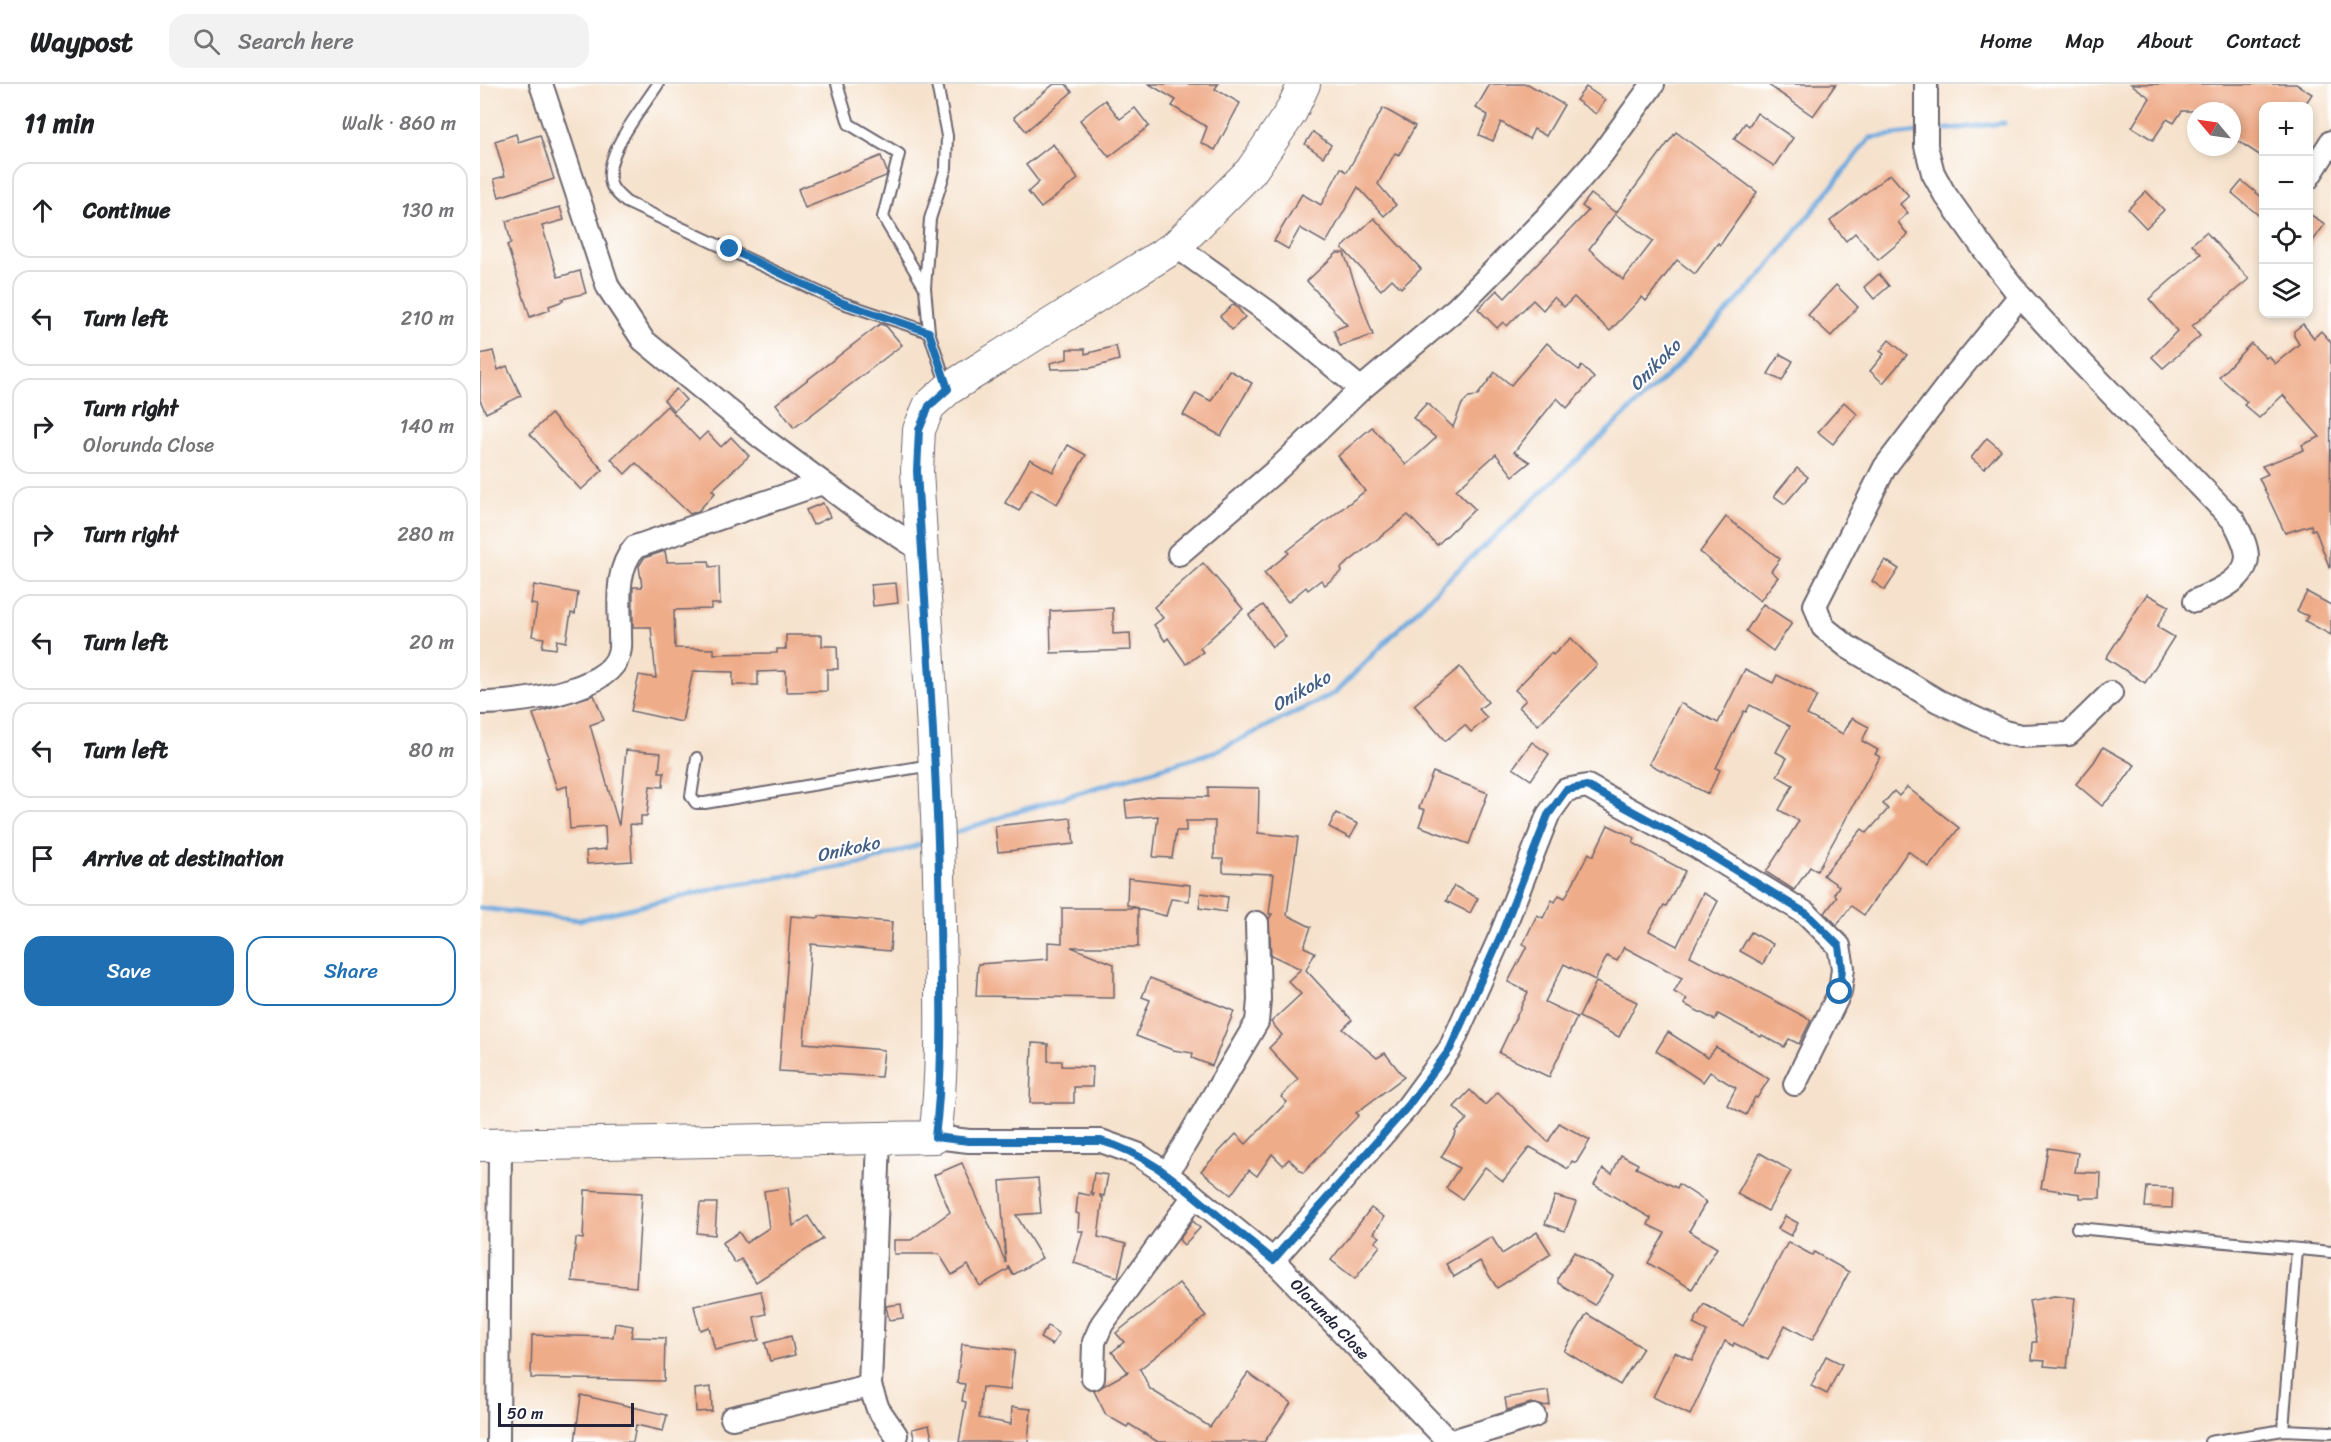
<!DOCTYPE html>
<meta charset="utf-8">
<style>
body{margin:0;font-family:Sriracha,sans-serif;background:#f2f2f2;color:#202124}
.controls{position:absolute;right:18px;top:18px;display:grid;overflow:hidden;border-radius:12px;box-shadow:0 3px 9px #0003}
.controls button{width:54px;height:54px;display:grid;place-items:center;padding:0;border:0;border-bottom:2px solid #e0e0e0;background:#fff;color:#202124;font:30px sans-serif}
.compass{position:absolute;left:1707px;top:18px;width:54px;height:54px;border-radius:50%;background:#fff;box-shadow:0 3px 9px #0003;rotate:299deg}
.scale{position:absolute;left:18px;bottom:15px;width:136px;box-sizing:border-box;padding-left:6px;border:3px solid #22223b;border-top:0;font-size:16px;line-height:21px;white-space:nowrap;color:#22223b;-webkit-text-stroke:4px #fff;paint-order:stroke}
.stop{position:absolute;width:18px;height:18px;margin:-14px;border:4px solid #1f6fb2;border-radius:50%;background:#fff}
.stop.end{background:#1f6fb2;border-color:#fff;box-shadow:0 2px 6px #0008}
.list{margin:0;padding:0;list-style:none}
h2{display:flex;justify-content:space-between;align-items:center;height:78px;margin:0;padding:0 24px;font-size:26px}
h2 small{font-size:20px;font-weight:400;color:#757577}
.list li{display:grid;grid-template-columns:39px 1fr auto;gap:18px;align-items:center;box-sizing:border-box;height:96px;margin:0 12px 12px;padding:0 12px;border:2px solid #e0e0e0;border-radius:18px}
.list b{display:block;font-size:22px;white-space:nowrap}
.list p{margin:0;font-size:20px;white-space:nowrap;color:#757577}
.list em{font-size:20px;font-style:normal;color:#757577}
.actions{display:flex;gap:12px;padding:18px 24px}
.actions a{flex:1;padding:14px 0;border:2px solid #1f6fb2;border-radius:18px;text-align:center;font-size:21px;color:#1f6fb2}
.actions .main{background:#1f6fb2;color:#fff}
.icon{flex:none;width:33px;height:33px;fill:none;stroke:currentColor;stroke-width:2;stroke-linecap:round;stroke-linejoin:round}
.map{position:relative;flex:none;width:1851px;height:1358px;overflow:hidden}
header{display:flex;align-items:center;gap:36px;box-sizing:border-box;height:84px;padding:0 30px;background:#fff;border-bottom:2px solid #e0e0e0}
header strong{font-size:28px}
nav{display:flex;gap:33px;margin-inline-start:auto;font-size:21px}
.search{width:420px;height:54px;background:#f2f2f2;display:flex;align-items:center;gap:15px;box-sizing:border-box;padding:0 21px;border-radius:18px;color:#757577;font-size:22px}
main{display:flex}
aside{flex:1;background:#fff}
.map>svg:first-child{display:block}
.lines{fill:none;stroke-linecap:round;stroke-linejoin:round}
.stream{stroke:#6da9de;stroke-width:5}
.building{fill:#efac89;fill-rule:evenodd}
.service-casing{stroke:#6c656e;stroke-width:14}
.minor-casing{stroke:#6c656e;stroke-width:26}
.secondary-casing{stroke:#6c656e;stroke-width:34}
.service{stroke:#fff;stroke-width:10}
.minor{stroke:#fff;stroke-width:22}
.secondary{stroke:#fff;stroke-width:32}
.route{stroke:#1f6fb2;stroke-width:8}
.labels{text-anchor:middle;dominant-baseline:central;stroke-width:4.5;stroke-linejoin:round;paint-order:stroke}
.street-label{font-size:16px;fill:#22223b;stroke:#fff}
.water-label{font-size:18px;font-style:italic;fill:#445f84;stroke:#fff}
</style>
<header>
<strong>Waypost</strong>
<div class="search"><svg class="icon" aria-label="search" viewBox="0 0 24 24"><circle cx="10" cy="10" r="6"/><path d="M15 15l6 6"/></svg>Search here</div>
<nav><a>Home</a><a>Map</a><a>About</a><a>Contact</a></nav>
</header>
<main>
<aside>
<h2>11 min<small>Walk · 860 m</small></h2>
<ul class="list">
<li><svg class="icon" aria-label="ahead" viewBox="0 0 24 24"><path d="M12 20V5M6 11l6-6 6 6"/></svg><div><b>Continue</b></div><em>130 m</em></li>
<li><svg class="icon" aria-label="left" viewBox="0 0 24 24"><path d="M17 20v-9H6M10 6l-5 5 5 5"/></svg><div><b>Turn left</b></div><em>210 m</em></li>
<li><svg class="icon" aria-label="right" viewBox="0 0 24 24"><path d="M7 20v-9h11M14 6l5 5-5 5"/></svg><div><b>Turn right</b><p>Olorunda Close</p></div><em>140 m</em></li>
<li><svg class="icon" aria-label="right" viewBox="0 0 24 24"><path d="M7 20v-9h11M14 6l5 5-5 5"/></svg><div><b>Turn right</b></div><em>280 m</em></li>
<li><svg class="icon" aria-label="left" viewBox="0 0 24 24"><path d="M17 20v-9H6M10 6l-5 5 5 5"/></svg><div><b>Turn left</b></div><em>20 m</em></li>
<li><svg class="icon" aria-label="left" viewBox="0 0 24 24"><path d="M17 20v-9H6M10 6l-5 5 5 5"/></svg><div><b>Turn left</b></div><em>80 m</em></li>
<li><svg class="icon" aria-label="arrive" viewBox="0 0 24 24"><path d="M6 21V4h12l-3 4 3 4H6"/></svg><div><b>Arrive at destination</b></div></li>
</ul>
<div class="actions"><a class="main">Save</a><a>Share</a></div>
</aside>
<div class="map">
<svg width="1851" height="1358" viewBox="0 0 1851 1358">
<rect width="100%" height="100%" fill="#fff"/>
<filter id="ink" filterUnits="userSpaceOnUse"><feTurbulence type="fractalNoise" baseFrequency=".0167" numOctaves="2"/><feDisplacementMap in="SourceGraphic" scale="12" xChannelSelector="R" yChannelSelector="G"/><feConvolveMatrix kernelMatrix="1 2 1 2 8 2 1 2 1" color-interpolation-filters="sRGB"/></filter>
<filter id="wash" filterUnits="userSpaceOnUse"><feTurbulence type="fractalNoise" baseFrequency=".008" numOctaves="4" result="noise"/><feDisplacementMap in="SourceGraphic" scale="24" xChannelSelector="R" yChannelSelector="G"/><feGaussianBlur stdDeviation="1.35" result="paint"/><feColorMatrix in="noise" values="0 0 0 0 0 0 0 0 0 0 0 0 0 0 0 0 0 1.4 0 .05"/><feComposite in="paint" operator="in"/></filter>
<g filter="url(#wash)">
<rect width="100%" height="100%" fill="#f6e2cc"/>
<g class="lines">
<g class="stream">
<polyline points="1452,47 1524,39"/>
<polyline points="468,751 539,727 734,668 855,609 964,499 1191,288 1285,187 1390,54 1439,48"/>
<polyline points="0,824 100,836 247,802 385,779 447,758"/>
</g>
</g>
<g id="blocks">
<g class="building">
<polygon points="574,0 586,0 592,8 546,47 534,33"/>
<polygon points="669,0 738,0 735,5 760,19 735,66 721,59 727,43 692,22 696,16"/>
<polygon points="1010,0 1048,0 1084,21 1066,52 1054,45 1049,55 1021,38 1013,57 999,51 1008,31 996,24"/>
<polygon points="1287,0 1356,0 1333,32"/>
<polygon points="1651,0 1816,0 1832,10 1824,22 1784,22 1784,74 1752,53 1752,27 1702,27 1694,39 1687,35 1673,56 1652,43 1670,14"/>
<polygon points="1106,3 1125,16 1116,30 1096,16"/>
<polygon points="625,16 640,35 655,24 669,42 629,73 600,36"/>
<polygon points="903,24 935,42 919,71 915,69 898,100 916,121 904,132 878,103 846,159 820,144 808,165 794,157 822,110 841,121 861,84 867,88"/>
<polygon points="1277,29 1313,54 1294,82 1254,55 1265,39 1269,42"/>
<polygon points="833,48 851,61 843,73 825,60"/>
<path d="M 1196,48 L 1277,108 L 1240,161 L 1238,159 L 1215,190 L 1197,176 L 1166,217 L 1162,213 L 1130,247 L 1094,213 L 1084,223 L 1074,213 L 1063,226 L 1053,216 L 1027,242 L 1023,238 L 1017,244 L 998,225 L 1017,206 L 1025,214 L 1108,127 L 1102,122 L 1111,110 L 1136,129 ZM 1135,130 L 1173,157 L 1143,196 L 1109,165 Z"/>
<polygon points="36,50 38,58 60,51 74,95 19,113 14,95 25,92 15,57"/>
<polygon points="573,60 598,95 561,124 548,108 559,98 546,81"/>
<polygon points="401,72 407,88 406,92 325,124 318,105"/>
<polygon points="1410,90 1429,112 1420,120 1428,129 1418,138 1428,151 1398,176 1375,149 1366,157 1350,137"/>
<polygon points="1762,97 1784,115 1784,136 1752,109"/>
<polygon points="1666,107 1684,126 1666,144 1648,125"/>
<polygon points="80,123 84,136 62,142 78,193 100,187 106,209 82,215 83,217 69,222 70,226 50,233 27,161 31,159 26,137"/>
<polygon points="1828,129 1845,140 1828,164"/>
<polygon points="894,134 941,185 921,204 912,195 901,206 862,164"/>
<polygon points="1726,148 1769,195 1712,242 1720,252 1683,284 1672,273 1697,247 1669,215 1721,170 1712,160"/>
<polygon points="857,169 864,169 893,251 860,262 854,246 867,241 827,197"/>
<polygon points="1399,190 1409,202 1394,215 1384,203"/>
<polygon points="1356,201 1378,223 1351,252 1328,231"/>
<polygon points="754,220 765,233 752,246 740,232"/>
<polygon points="400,240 406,242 422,261 314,344 296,320"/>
<polygon points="1823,240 1834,254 1841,247 1851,258 1850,485 1835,445 1832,446 1831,441 1805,449 1779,394 1788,390 1782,382 1824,366 1822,361 1840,353 1803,311 1779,334 1764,321 1767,318 1739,293 1771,259 1786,274 1789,272 1795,280 1819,260 1814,252 1814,247"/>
<polygon points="1409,256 1427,271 1403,299 1390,287 1404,270 1400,267"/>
<polygon points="1067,259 1083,274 1099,286 1102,282 1114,294 1087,324 1077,314 1034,368 1050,378 1033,392 1016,370 976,406 995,425 957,461 928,431 861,484 862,487 845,501 841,496 828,506 826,503 808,518 784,489 809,469 807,467 885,407 858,372 892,343 926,381 956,354 933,334 947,319 973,343 982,320 989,313 997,312 1015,288 1031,301"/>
<polygon points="636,262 639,276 611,284 571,285 570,279 587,275 587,265 605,265 605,270"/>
<polygon points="13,267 18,286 27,282 41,312 6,329 0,316 0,270"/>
<polygon points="1300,270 1313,277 1302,297 1288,290"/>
<polygon points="749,286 772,299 741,352 703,331 716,309 731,317"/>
<polygon points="196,305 206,316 194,327 184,316"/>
<polygon points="1364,318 1377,330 1353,360 1338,348"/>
<polygon points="187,322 219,356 227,348 241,363 251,353 269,372 232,406 235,409 218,427 210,430 156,379 145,390 131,375"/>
<polygon points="71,330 123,386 101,406 50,350"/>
<polygon points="1507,354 1521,366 1504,385 1491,374"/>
<polygon points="588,361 606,371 577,420 551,405 539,427 525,419 550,375 573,388"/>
<polygon points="1317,384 1328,393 1305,420 1294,412"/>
<polygon points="343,419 350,433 333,441 326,426"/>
<polygon points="1246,433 1300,475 1291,487 1298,493 1280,517 1220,468"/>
<polygon points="185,467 187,478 229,477 230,483 239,482 240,520 231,520 231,525 194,526 195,564 234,565 234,570 297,569 297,565 306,565 306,551 342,551 342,562 357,562 358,585 347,585 347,607 306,608 306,587 278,588 278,601 253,601 253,588 213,587 202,638 151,627 159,591 176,594 171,543 153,543 153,503 162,503 159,482 164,474"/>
<polygon points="1405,476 1419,485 1405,506 1392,497"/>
<polygon points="723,479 763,525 720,564 723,568 706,580 688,554 685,557 674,541 683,534 674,523"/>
<polygon points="416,499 418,519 393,522 391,501"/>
<polygon points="54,501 98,509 95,530 91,529 86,558 77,556 76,565 62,563 64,554 52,552 57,521 51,520"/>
<polygon points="1827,508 1851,521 1851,551 1825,537 1828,532 1817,527"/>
<polygon points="1667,510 1689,522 1677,543 1694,553 1665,599 1626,574"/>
<polygon points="1283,520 1312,539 1293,567 1266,547"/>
<polygon points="783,521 806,553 792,563 769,531"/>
<polygon points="633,524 633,550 650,549 651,566 571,569 570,527"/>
<polygon points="1091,554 1117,581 1058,641 1039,623 1046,616 1035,606 1071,569 1073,571"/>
<polygon points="980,583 1008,618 999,625 1007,634 991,648 985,641 965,657 934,621"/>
<polygon points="1265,585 1293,599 1297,591 1331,608 1337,612 1327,631 1363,650 1372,634 1389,643 1382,657 1398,666 1395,670 1400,673 1337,787 1330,783 1314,806 1286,788 1319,737 1299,726 1313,701 1297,692 1307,674 1296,668 1310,642 1270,621 1266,628 1264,627 1236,684 1240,686 1228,710 1169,680 1200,619 1238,639"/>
<polygon points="114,611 124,636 110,641 139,742 146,666 181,669 179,688 184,688 183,703 170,702 167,732 161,732 161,741 150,740 152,777 107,780 106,767 126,765 125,742 90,745 87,702 77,705 67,674 69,673 53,630"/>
<polygon points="1052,658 1069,670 1051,696 1033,684"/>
<polygon points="1623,663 1655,681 1638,705 1622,722 1596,700 1614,678"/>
<polygon points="953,688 1008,709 989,760 939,742 945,726 939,724"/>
<polygon points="728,703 779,704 778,749 818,753 807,831 831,843 824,863 835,868 826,886 872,936 863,945 897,974 905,969 924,993 876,1029 879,1031 823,1089 809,1075 803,1081 792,1070 777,1092 769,1086 751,1111 721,1087 756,1050 766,1060 807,1018 801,1013 818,995 789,964 802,951 791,938 821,910 808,897 821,885 791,871 789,835 792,830 789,830 794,790 743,788 743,775 734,775 735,737 706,737 706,747 696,747 692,774 673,773 678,732 647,734 645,717 677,712 728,713"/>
<polygon points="1427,703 1479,744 1449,783 1428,767 1384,831 1371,822 1357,841 1345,829 1357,813 1354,810 1359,802 1343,791 1382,745 1387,749 1408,725 1403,720 1414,707 1419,712"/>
<polygon points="856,729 878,740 870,754 849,743"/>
<polygon points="591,734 594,760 518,768 515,742"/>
<polygon points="1128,741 1155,754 1153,759 1205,787 1186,822 1184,821 1169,847 1197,862 1223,809 1238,817 1210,872 1331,936 1319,960 1309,955 1304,963 1282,951 1281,953 1238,930 1235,936 1204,920 1207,915 1194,908 1202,894 1144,863 1137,877 1127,872 1115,896 1084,880 1065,918 1097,933 1069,993 1019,969 1048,908 1028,898 1047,862 1043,860 1057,831 1063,834 1072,816 1075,818 1079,811 1085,814 1109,769 1113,772"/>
<polygon points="648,794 710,801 709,817 691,815 686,832 658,825 658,863 591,863 634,880 634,914 496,912 498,880 568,875 568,858 582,859 582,824 658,824 647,821"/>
<polygon points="974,802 998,814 990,829 966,817"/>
<polygon points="721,809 748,813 746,828 719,824"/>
<polygon points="311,832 339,834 339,832 412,838 410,867 331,860 324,959 404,966 401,993 299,987"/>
<polygon points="1271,848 1293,860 1283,880 1260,867"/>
<polygon points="670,894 754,927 732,982 712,974 713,969 693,966 656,952 670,916 662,913"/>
<polygon points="1116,898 1157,918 1139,953 1099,933"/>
<polygon points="1188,948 1228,974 1236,963 1289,995 1277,1014 1275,1013 1266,1031 1247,1021 1256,1004 1230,988 1223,998 1176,967"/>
<polygon points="552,959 568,960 568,977 582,977 582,982 613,983 612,1003 594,1003 594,1019 550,1019"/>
<polygon points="990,1006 1005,1021 1018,1008 1068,1058 1079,1039 1110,1056 1096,1079 1092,1077 1088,1085 1050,1063 1023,1097 1005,1083 982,1115 966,1104 979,1084 961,1073 976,1049 975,1047 987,1035 974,1023"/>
<polygon points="1568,1064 1598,1069 1595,1088 1621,1089 1620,1114 1600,1114 1600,1110 1561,1104"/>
<polygon points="1280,1069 1311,1087 1288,1127 1257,1110"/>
<polygon points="1141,1071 1158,1080 1156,1084 1197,1104 1199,1100 1226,1118 1209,1147 1237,1164 1212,1205 1168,1179 1185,1149 1168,1141 1171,1134 1114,1101 1123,1085 1132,1090"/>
<polygon points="482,1079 526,1179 520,1097 558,1094 561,1129 536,1131 562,1174 533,1191 528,1182 529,1185 500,1202 488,1181 472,1191 459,1170 414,1170 414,1156 431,1156 470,1128 454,1091"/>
<polygon points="614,1089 628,1091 624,1112 620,1111 620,1113 623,1114 618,1153 646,1160 638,1193 594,1179 603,1147 598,1147 599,1130 596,1129 598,1109 613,1112 614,1110 611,1109"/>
<polygon points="308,1103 313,1142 328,1132 343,1155 276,1198 261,1175 255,1179 242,1159 259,1148 266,1159 289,1144 284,1107"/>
<polygon points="1667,1103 1693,1104 1692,1124 1665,1123"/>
<polygon points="105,1106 162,1109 156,1203 92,1197 96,1154 103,1155"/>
<polygon points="1075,1112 1096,1118 1085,1147 1065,1140"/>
<polygon points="220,1119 237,1119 235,1151 217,1149"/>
<polygon points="891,1124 904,1133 894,1149 900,1153 895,1158 900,1162 875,1195 851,1176"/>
<polygon points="1305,1132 1318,1139 1311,1152 1298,1145"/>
<polygon points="713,1137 720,1144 704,1161 699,1156"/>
<polygon points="1057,1148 1071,1170 1017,1204 1000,1177 974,1193 966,1180 1012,1153 1022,1170"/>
<polygon points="1308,1158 1332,1171 1334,1168 1369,1188 1332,1256 1305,1241 1288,1276 1254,1259 1253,1262 1245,1257 1210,1331 1173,1313 1195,1268 1212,1276 1227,1247 1213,1240 1224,1220 1263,1242"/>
<polygon points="1094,1168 1133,1192 1115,1221 1078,1199 1078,1194"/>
<polygon points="699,1199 726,1232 660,1285 670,1305 730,1343 768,1289 811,1319 784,1358 678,1358 649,1340 647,1343 626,1331 614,1307 648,1288 632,1268 644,1258 636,1249"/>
<polygon points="281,1207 286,1230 274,1233 279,1256 235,1266 229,1243 220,1246 214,1222"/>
<polygon points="1574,1212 1595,1214 1587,1284 1564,1282 1565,1277 1552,1276 1553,1258 1557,1258 1549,1217"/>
<polygon points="421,1220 423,1234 409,1236 406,1222"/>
<polygon points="1107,1230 1163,1264 1140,1301 1084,1267"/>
<polygon points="135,1239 153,1242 151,1253 185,1254 184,1297 51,1294 52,1251 133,1253"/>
<polygon points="568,1242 579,1250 572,1261 560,1254"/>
<polygon points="311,1252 315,1271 290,1277 285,1259"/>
<polygon points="482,1260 535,1266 530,1306 502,1303 499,1334 531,1340 532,1323 551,1325 548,1358 479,1358 486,1318 482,1317 485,1300 477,1299"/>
<polygon points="1346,1272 1362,1280 1347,1310 1331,1302"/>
<polygon points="231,1303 232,1327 216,1328 215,1305"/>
<polygon points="1068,1307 1070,1321 1063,1322 1051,1319 1027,1326 1025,1314"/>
<polygon points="101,1311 187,1331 183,1347 156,1341 153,1358 95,1358"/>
<polygon points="449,1341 453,1358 435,1358 432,1345"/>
</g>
</g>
</g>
<g filter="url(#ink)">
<use href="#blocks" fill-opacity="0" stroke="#6c656e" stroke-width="1.5"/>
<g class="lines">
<g class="service-casing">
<g id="service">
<path d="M 178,0 C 163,24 122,71 131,100 C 133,107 141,113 146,118 L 360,218 L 449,248"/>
<polyline points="357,0 369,40 419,70 403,133 445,204"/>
<polyline points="457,0 467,52 466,84 450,135 445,204 449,248 467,302"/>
<polyline points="217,674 211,712 216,719 225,719 451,681"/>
<polyline points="1597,1144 1851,1168"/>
<polyline points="1803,1346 1817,1166"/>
<polyline points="1730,1358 1803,1346 1851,1348"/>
</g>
</g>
<g class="minor-casing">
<g id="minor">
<polyline points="61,0 128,203 163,256 282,354 378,425 441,466"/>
<path d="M 1446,0 L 1446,62 L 1453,89 L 1464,109 L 1506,168 L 1540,212 L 1597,274 L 1754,437 C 1759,447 1767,461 1767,473 C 1766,497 1733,509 1715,517"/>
<polyline points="1828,94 1851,58"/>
<polyline points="696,162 788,228 881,305"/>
<polyline points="1540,212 1477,289 1405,383 1335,521 1343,543 1368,563 1458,617 1524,648 1541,652 1589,650 1631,609"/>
<polyline points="699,470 800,383 881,305 977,224 1066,134 1122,70 1173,0"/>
<path d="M 0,619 C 34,619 130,609 139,569 C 141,563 140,556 140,551 C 140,521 134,487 155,463 L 342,399"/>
<polyline points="455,1053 489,1057 621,1057 657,1070 687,1090 793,1176 969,1358 1054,1332"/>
<polyline points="399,1055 390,1302 398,1325 416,1351"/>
<polyline points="687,1090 777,938 779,916 777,839"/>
<polyline points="793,1176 928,1022 970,965 1021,851 1068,731 1086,706 1107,702 1214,761 1327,830 1359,862 1363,884 1360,908 1315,1000"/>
<polyline points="613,1294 614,1258 622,1240 714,1112"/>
<polyline points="252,1334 390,1302"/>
<polyline points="18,1358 20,1061"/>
</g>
</g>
<g class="secondary-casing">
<path id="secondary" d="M 0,1061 L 455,1053 C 464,983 461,911 460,840 C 458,689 446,538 437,387 L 439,346 L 449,322 L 468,305 L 696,162 L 771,87 L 811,28 L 824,0"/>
</g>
<use href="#service" class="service"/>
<use href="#minor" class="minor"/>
<use href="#secondary" class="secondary"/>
</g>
</g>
<g class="lines" filter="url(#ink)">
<path class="route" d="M 250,165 L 360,218 L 449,248 L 468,305 L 449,322 L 439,346 L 437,387 C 446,538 458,689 460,840 C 461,911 464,983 455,1053 L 489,1057 L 621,1057 C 666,1069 700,1100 735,1129 C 754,1145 774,1160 793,1176 L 928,1022 L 970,965 L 1021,851 L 1068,731 L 1086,706 L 1107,702 L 1214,761 L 1327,830 L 1359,862 L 1362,884 L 1360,908"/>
</g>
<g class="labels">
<g class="street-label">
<text transform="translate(850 1235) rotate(46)">Olorunda Close</text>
</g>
<g class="water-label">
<text transform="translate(1175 281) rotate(-45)">Onikoko</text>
<text transform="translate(821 607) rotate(-29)">Onikoko</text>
<text transform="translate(368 765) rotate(-12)">Onikoko</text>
</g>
</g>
</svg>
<div class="controls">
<button>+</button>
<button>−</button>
<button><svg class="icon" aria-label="locate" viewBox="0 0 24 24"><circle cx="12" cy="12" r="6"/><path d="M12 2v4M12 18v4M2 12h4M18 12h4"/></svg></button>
<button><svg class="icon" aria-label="layers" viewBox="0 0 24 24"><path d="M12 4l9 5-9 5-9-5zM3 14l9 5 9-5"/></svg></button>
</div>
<svg class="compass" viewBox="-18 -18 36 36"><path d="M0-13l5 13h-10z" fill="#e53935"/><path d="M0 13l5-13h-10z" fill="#757577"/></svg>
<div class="scale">50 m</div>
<div class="stop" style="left:1360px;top:908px"></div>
<div class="stop end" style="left:250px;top:165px"></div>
</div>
</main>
